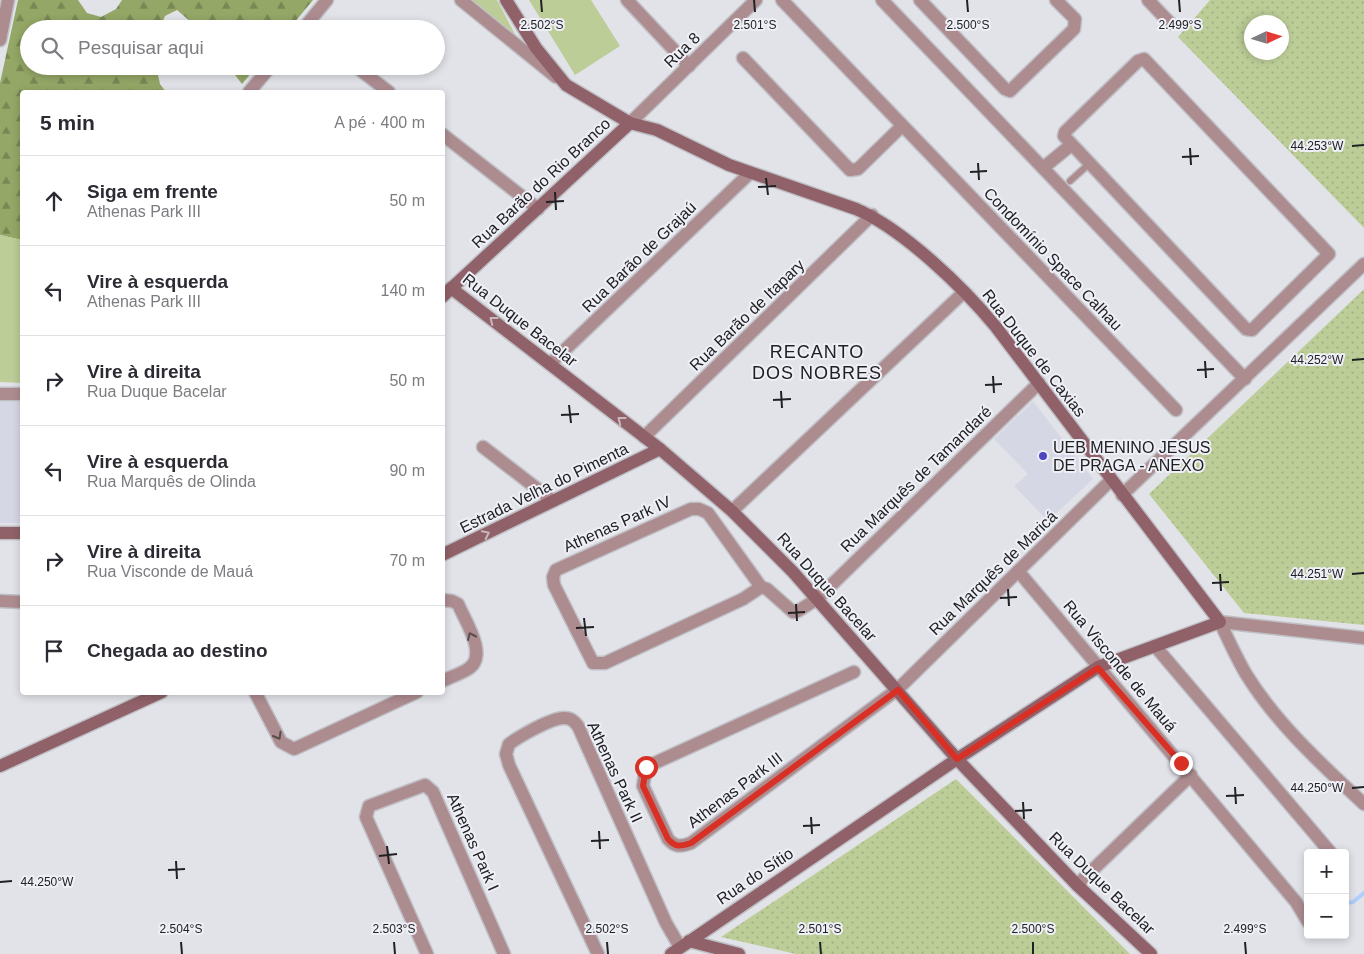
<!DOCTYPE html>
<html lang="pt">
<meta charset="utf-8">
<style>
body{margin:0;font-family:Helvetica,sans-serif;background:#f7f7f7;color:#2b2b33}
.controls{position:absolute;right:15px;bottom:15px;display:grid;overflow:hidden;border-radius:5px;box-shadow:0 2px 8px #0003}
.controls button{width:45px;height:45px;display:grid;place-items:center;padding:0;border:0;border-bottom:1px solid #e1e1e2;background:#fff;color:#2b2b33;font:25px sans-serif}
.compass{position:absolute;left:1244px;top:15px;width:45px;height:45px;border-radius:50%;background:#fff;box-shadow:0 2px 8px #0003;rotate:86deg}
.stop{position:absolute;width:15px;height:15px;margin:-11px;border:4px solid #d93025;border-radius:50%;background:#fff}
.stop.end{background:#d93025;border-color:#fff;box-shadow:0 1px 5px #0008}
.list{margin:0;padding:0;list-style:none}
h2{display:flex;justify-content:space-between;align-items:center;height:65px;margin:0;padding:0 20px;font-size:21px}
h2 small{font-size:16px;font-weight:400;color:#7c7c81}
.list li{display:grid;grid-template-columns:32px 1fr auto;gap:15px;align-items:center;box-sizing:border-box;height:90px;padding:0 20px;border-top:1px solid #e1e1e2}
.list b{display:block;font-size:19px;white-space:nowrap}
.list p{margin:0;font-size:16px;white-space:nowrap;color:#7c7c81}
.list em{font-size:16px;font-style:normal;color:#7c7c81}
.icon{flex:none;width:28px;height:28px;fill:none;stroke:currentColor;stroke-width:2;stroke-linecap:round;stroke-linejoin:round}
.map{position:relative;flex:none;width:1364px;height:954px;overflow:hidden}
.search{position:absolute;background:#fff;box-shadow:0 2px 8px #0003;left:20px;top:20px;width:425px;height:55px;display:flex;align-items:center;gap:12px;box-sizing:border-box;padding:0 18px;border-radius:28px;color:#7c7c81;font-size:19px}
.panel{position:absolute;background:#fff;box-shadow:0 2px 8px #0003;left:20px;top:90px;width:425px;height:605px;border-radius:5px}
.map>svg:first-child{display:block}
.built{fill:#d5d7e4}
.grass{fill:url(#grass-dots);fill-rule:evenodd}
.forest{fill:url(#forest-firs)}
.park{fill:#bccd97}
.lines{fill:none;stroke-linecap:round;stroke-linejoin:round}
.stream{stroke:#afcefc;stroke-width:4}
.lane-casing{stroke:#bfc0c5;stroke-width:9}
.street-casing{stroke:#bfc0c5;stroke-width:15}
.secondary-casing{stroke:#bfc0c5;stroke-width:15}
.lane{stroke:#ad8c90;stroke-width:6}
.street{stroke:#ad8c90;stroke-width:12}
.secondary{stroke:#906169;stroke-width:12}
.oneway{stroke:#c9b7be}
.oneway2{stroke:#594c4f}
.route{stroke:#d93025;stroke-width:6}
.ticks{fill:none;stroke:#212123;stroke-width:2}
.poi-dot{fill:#5047be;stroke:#eff0f7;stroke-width:2}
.labels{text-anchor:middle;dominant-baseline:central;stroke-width:4;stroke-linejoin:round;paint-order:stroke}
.street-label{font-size:16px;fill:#212123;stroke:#eff0f7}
.poi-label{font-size:16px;fill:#212123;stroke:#eff0f7;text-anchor:start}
.neighbourhood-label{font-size:18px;letter-spacing:1px;fill:#212123;stroke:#eff0f7}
.ticks-label{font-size:12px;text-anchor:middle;fill:#212123;stroke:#eff0f7;stroke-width:4;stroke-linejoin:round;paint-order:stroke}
</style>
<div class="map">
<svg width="1364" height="954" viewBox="0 0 1364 954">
<defs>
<pattern id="grass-dots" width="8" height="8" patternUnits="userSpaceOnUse" patternTransform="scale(1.25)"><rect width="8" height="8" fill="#bccd97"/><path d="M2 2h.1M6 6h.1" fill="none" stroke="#a1b082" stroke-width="1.8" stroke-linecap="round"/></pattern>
<pattern id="forest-firs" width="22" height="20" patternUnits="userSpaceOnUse" patternTransform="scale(1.25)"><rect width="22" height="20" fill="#94a766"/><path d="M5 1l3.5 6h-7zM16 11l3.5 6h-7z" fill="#788854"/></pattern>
</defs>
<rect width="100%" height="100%" fill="#e2e3e9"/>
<g class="built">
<polygon points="1033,401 1093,479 1048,521 1014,486 1028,474 994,439"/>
<rect x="0" y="402" width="22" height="121"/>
</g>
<g class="grass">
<path d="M 1210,0 L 1364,0 L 1364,228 L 1178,37 ZM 1252,22 L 1282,22 L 1282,52 L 1252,52 Z"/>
<polygon points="1364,289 1364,625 1244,613 1149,494"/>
<polygon points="956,779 1130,954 796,954 721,937"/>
</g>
<g class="forest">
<polygon points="18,0 78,0 87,13 101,17 116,9 122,0 313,0 289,29 199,29 177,10 165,16 160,29 29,29 29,66 156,66 160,84 166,92 22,92 22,240 0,235 0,83"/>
<polygon points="228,66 257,66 242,84"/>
</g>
<g class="park">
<polygon points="471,0 497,0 517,38"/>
<polygon points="529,0 591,0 620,46 575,75"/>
<polygon points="0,235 22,240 22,383 0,382"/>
</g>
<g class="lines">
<polyline class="stream" points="1345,903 1353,902 1364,893"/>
<g class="lane-casing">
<polyline id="lane" points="1070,181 1089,164"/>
</g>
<g class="street-casing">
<g id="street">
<polyline points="461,0 556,77"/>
<polyline points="627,0 689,66"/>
<polyline points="782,0 1176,410"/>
<polyline points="882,0 1245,379"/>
<polyline points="920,0 1005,89 1010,91 1074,29 1075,19 1056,0"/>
<polyline points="1148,0 1170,23"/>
<polyline points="303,29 327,0"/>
<polyline points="0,40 8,0"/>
<polyline points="743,58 850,170 858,169 902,126"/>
<polygon points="1144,59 1329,254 1252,330 1246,329 1064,136 1065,132 1138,61"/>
<polyline points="355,66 389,92"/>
<polyline points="249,92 271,66"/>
<polyline points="630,123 756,0"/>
<polyline points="442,134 538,209"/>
<polyline points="1043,168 1071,145"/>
<polyline points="550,364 750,173"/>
<polyline points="0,394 22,394"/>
<polyline points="644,437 872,215"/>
<polyline points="483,447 553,501"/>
<polyline points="1122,495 1364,264"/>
<polygon points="691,509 699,509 708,513 761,587 743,599 605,663 593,663 554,585 553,577 556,570"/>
<polyline points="732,511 964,292"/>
<polyline points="1019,572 1296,902 1308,922"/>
<polyline points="761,587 767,589 793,612 798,611 817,599 1039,383"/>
<path d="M 442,600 L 452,601 L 458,604 C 465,621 489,656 468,669 C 460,674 451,677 442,681"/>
<polyline points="0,601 22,602"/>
<path d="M 1220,622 C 1228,639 1236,657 1246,674 C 1276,723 1322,765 1364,804"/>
<polyline points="1220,622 1364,638"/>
<polyline points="1155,646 1331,853"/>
<path d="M 854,672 L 646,767 L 643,786 L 668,839 C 675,847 680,847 691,843 L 898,689 L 1111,480"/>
<polyline points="255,692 281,742 294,749 417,692"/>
<polyline points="1077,885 1191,775"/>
<polyline points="427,954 366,817 369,806 425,785 433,792 504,954"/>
<path d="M 598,954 L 509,765 L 506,754 L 509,744 C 520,736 551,718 564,718 C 571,718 574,721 578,726 L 666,923 L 680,947"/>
</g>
</g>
<g class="secondary-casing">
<g id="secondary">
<path d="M 506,0 L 536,48 L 566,85 L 630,123 L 657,130 L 729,165 L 856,209 C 903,229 963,287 996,327 L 1220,622 L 1098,667 L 957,759 L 671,954"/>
<polyline points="451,288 660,449 732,511 793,572 957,759 1077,885 1151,954"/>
<polyline points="442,297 630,123"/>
<polyline points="0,533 22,533"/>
<polyline points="442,555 660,449"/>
<polyline points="0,766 162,692"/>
<polyline points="689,941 739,954"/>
</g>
</g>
<use href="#lane" class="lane"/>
<use href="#street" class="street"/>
<use href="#secondary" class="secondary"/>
</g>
<defs><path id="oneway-chevron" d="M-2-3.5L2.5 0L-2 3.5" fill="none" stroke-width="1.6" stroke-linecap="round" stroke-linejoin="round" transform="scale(1.25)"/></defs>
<g class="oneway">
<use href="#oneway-chevron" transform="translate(493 320) rotate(-142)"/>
<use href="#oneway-chevron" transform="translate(621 420) rotate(-142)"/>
<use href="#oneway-chevron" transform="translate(486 534) rotate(-26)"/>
</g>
<g class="oneway2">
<use href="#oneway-chevron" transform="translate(471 636) rotate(-114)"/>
<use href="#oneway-chevron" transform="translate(278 736) rotate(60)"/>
</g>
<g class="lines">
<path class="route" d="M 646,767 L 643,786 L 668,839 C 675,847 680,847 691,843 L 898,690 L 957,759 L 1098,668 L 1181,763"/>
</g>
<path class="ticks" d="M 541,0 L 542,12M 754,0 L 755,12M 967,0 L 968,12M 1179,0 L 1180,12M 1352,146 L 1364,145M 1190,148 L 1191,165M 1182,157 L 1199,156M 978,163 L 979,180M 970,172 L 987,171M 766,178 L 768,195M 758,187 L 776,186M 555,192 L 556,210M 546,202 L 564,201M 1352,360 L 1364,359M 1205,361 L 1206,378M 1197,370 L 1214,369M 993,376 L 994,393M 985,385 L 1002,384M 781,391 L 782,408M 773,400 L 791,399M 569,405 L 571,423M 561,415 L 579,414M 1220,574 L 1221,591M 1352,574 L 1364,573M 1212,583 L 1229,582M 1008,589 L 1009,606M 1000,598 L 1017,597M 796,604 L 797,621M 788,613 L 805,612M 584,618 L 586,636M 576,628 L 594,627M 1235,787 L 1236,804M 1352,788 L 1364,787M 1226,796 L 1244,795M 1023,802 L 1024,819M 1015,811 L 1032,810M 811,817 L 812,834M 803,826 L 820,825M 599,831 L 600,849M 591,841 L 609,840M 387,846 L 389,864M 379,856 L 397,854M 176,861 L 177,879M 168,870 L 185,869M 0,882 L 12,881M 181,942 L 182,954M 394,942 L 395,954M 607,942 L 608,954M 820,942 L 821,954M 1033,942 L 1033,954M 1245,942 L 1246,954"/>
<circle class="poi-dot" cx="1043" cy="456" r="5"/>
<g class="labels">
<g class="street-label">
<text transform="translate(682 50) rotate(-44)">Rua 8</text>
<text transform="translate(541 183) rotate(-43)">Rua Barão do Rio Branco</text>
<text transform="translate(639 257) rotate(-44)">Rua Barão de Grajaú</text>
<text transform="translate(1053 259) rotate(46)">Condomínio Space Calhau</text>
<text transform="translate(747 315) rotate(-44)">Rua Barão de Itapary</text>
<text transform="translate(520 320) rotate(38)">Rua Duque Bacelar</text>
<text transform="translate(1034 353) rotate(52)">Rua Duque de Caxias</text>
<text transform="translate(916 479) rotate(-44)">Rua Marquês de Tamandaré</text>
<text transform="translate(544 488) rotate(-26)">Estrada Velha do Pimenta</text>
<text transform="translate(617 524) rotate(-24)">Athenas Park IV</text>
<text transform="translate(993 573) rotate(-44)">Rua Marquês de Maricá</text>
<text transform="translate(827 587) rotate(48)">Rua Duque Bacelar</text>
<text transform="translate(1120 666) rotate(50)">Rua Visconde de Mauá</text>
<text transform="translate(615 772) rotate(65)">Athenas Park II</text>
<text transform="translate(735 790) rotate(-37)">Athenas Park III</text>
<text transform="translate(473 842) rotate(66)">Athenas Park I</text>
<text transform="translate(755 876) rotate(-34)">Rua do Sítio</text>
<text transform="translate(1102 883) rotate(44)">Rua Duque Bacelar</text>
</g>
<g class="poi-label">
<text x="1053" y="447">UEB MENINO JESUS<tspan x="1053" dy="18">DE PRAGA - ANEXO</tspan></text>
</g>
<g class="neighbourhood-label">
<text x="817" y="352">RECANTO<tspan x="817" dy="21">DOS NOBRES</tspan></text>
</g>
</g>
<g class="ticks-label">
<text x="542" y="29">2.502°S</text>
<text x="755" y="29">2.501°S</text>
<text x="968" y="29">2.500°S</text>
<text x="1180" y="29">2.499°S</text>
<text x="1317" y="150">44.253°W</text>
<text x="1317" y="364">44.252°W</text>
<text x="1317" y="578">44.251°W</text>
<text x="1317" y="792">44.250°W</text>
<text x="47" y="886">44.250°W</text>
<text x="181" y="933">2.504°S</text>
<text x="394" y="933">2.503°S</text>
<text x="607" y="933">2.502°S</text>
<text x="820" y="933">2.501°S</text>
<text x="1033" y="933">2.500°S</text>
<text x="1245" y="933">2.499°S</text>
</g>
</svg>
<div class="controls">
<button>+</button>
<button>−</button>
</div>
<svg class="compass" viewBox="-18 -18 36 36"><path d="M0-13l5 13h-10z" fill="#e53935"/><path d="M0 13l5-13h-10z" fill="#7c7c81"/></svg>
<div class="stop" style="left:646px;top:767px"></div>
<div class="stop end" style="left:1181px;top:763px"></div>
<div class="search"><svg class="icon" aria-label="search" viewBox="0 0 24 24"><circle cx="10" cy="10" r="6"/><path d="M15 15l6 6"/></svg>Pesquisar aqui</div>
<section class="panel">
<h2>5 min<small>A pé · 400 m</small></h2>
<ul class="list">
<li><svg class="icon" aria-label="ahead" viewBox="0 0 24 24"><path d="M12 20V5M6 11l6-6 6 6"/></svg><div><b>Siga em frente</b><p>Athenas Park III</p></div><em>50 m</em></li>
<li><svg class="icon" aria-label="left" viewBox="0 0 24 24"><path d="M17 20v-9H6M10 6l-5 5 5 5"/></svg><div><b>Vire à esquerda</b><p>Athenas Park III</p></div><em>140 m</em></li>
<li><svg class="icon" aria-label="right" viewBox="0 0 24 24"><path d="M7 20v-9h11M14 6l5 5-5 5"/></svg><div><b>Vire à direita</b><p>Rua Duque Bacelar</p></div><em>50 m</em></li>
<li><svg class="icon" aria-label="left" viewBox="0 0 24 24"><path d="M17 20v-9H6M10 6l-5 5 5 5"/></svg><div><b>Vire à esquerda</b><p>Rua Marquês de Olinda</p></div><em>90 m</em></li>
<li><svg class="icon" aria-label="right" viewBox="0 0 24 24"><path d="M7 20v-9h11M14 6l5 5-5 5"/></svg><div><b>Vire à direita</b><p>Rua Visconde de Mauá</p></div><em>70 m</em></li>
<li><svg class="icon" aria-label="arrive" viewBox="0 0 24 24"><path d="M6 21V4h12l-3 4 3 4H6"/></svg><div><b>Chegada ao destino</b></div></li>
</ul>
</section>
</div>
